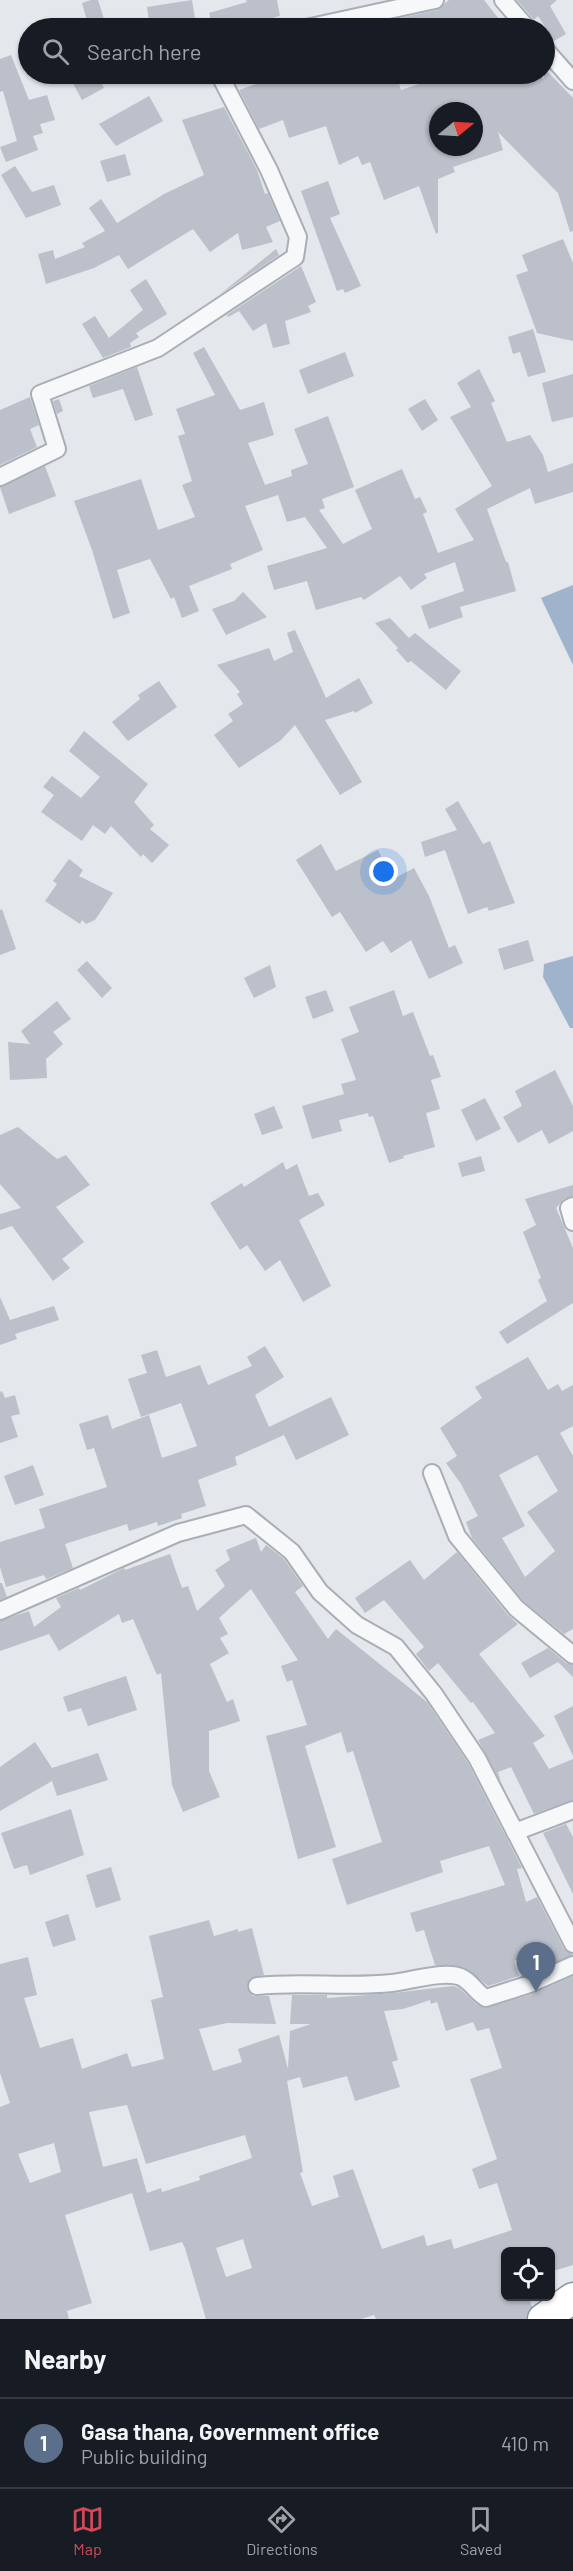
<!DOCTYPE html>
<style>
body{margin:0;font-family:Barlow,sans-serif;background:#20242c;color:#f1f3f6}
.controls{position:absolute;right:18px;bottom:18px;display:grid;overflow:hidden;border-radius:9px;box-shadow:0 2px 4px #0004}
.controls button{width:54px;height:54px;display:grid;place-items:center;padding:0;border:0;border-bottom:2px solid #363941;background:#171b24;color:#f1f3f6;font:30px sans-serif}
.compass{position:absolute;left:429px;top:102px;width:54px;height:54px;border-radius:50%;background:#171b24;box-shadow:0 2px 4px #0004;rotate:72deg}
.you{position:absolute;left:384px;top:872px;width:21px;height:21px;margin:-15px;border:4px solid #fff;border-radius:50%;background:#1a73e8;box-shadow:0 0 0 9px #1a73e833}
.badge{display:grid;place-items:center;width:39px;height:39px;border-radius:50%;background:#d1495b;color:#fff;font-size:20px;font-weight:700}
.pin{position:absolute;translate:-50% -50px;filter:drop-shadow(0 2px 3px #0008)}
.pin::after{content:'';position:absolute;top:32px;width:21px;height:18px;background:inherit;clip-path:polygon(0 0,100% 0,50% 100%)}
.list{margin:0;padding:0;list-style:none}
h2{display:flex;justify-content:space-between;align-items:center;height:78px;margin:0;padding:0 24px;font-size:26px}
h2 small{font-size:20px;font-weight:400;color:#9ea1a6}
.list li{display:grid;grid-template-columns:39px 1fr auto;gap:18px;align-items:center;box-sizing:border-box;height:90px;padding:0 24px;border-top:2px solid #363941}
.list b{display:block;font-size:22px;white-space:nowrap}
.list p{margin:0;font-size:20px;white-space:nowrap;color:#9ea1a6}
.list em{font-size:20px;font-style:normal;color:#9ea1a6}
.icon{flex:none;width:33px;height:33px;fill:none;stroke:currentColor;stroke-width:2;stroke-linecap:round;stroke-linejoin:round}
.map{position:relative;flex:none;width:573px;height:2319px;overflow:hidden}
.search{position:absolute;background:#171b24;box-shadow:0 2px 4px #0004;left:18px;right:18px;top:18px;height:66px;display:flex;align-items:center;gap:15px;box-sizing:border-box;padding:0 21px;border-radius:33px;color:#9ea1a6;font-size:22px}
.sheet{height:168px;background:#171b24}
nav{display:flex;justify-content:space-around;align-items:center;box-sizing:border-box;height:84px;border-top:2px solid #363941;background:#171b24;font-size:16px;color:#9ea1a6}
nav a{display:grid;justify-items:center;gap:3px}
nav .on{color:#d1495b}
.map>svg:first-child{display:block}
.water{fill:#9fb4cc}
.building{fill:#bbc0ca;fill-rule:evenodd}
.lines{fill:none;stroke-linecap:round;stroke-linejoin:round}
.street-casing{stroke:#a9aeb7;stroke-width:20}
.highway-casing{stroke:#8b94a3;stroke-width:33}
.street{stroke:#f7f8fa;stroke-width:16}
.highway{stroke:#fff;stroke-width:30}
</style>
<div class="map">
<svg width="573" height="2319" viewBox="0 0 573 2319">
<rect width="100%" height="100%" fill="#e4e7ec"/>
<g class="water">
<polygon points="573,585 573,665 541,598"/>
<polygon points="573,956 573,1028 570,1028 543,977 544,964"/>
</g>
<g class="building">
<polygon points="91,0 98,0 104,19 88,24 82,3"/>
<polygon points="192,0 195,19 174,23 175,28 150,28 147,7"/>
<polygon points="246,0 277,0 280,16 268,19 269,22 246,28 213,28 209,13 247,2"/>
<polygon points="449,0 484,0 506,28 356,28 437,10"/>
<polygon points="517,0 557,0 550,6 566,34 554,41 538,16 534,20"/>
<polygon points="11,55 29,100 47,95 55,120 40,124 43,133 33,136 38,150 6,162 0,147 17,141 3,91 0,92 0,59"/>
<path d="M 544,68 L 573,98 L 573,231 L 570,232 L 558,193 L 498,132 L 503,150 L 453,167 L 455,172 L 438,179 L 438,233 L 436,234 L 419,186 L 384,200 L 370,162 L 362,165 L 358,156 L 339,165 L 326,126 L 289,138 L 283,120 L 259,129 L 239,90 L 273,78 L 272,74 L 396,74 L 401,90 L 428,81 L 428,74 L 540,74 L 544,79 ZM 438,111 L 474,111 L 474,147 L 438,147 Z"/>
<polygon points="68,74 97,74 104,88 82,100"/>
<polygon points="149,96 163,121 116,146 99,124"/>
<polygon points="224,107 257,170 265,194 268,193 280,221 266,227 273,242 242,250 238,233 210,252 193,229 128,269 119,255 94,268 46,284 38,254 53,250 55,259 85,247 82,243 105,231 89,208 101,199 117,223 164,194 204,175 182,120"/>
<polygon points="125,154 131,175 107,182 100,161"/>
<polygon points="15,166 32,192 54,185 61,205 26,218 1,175"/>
<polygon points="328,181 340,214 330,218 361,286 345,293 343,289 337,291 301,191"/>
<polygon points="563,239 573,263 573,341 537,333 516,275 528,271 522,255"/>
<polygon points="276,249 279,255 219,295"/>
<polygon points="301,266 316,302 308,306 311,312 285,321 290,344 273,348 266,323 253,331 239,311 228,317 227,315"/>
<polygon points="146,279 167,314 136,333 139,337 130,343 131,347 103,358 82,324 95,316 109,338 143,310 130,290"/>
<polygon points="533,329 546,372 528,377 520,352 513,354 508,337"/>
<polygon points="204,347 240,410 264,402 274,435 248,443 265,485 292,476 291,470 308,464 294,429 328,416 354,487 322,499 325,508 319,510 343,544 372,529 355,490 402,469 415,499 420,497 427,512 423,514 438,553 474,540 455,509 492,486 450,417 471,407 457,383 479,369 495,401 491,403 507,442 530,435 543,455 548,472 573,463 573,492 535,504 530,488 487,509 506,562 508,562 516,591 460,607 463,617 429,629 421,606 464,591 455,562 424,574 427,578 411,590 400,576 364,600 361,597 316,610 307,581 274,590 267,566 327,548 305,517 287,522 278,495 245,506 263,550 230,564 232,569 189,586 199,611 182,618 174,597 171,599 150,559 117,570 130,613 113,619 92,550 74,501 141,479 158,530 195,517 182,485 192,481 178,436 185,434 176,409 215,395 193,353"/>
<polygon points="345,352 354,376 308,394 299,370"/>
<polygon points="137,367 153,415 135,421 123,389 93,398 89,386"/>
<polygon points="573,374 573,417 552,422 542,383"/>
<polygon points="30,397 39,425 30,429 37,447 0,465 0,410"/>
<polygon points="59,399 63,411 57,414 53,401"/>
<polygon points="425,399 438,420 422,431 408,409"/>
<polygon points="45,466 56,496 9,514 0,487"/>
<polygon points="243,592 267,617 226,635 212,609 234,601"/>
<polygon points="390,618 409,638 415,633 461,671 446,690 411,661 408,663 396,650 398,648 375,623"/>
<polygon points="295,630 326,698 359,678 373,703 355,713 354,711 325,720 362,782 340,795 295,725 280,741 239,768 214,735 233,721 228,714 243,704 237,694 240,692 217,665 269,648 274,661 293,652 287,633"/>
<polygon points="159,681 177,707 128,741 112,722 140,699 138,695"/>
<polygon points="84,731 148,784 134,802 154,825 150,829 169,845 152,863 143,854 141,857 111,826 105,834 93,825 82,841 41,812 54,795 43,787 52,776 81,798 100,777 69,751"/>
<polygon points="458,801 483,844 490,841 515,903 489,911 487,907 468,914 445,850 425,857 421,842 457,830 445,809"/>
<polygon points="321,844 336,871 378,850 393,879 414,868 429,896 449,948 455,945 463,963 429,979 411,940 391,953 383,941 366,952 340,912 332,917 296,860"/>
<polygon points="69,859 83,870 79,876 113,893 95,920 86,924 82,920 80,924 45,901 57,884 53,881"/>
<polygon points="2,909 16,949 0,955 0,910"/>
<polygon points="528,940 534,961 504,970 498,949"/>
<polygon points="87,961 112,988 102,998 77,970"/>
<polygon points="270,965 276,987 254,998 244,978"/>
<polygon points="326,990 334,1011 313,1019 305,997"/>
<polygon points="394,990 403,1016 413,1012 430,1056 433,1055 441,1077 431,1080 440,1109 426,1113 435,1147 403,1156 404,1158 389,1163 373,1116 369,1117 368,1113 339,1120 342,1131 312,1139 302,1106 344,1094 341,1084 356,1080 341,1039 359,1032 349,1007"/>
<polygon points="57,1001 71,1019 53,1032 63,1044 46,1059 47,1078 10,1080 8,1042 30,1044 21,1031"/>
<polygon points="555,1070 573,1106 573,1131 549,1144 542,1130 518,1143 503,1117 522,1106 515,1091"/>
<polygon points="485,1098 501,1129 476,1141 461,1110"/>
<polygon points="274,1106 283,1128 262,1135 254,1114"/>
<polygon points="18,1127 57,1159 66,1155 90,1185 56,1207 84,1242 62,1259 70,1268 53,1281 12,1226 0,1230 0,1214 21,1208 0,1184 0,1135"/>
<polygon points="481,1156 485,1171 462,1177 458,1163"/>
<polygon points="283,1162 286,1170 297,1164 309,1196 318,1193 325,1205 299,1220 331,1286 303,1302 280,1260 265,1271 247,1245 240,1250 210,1203 242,1183 244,1187"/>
<polygon points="573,1185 573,1196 564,1199 556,1208 573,1248 573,1303 507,1344 499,1332 547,1301 538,1280 541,1278 523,1232 536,1225 525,1199"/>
<polygon points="0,1297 10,1320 54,1306 59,1320 15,1334 17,1339 0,1345"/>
<polygon points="265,1346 284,1377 255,1395 269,1427 331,1397 349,1435 296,1460 284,1435 235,1457 237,1465 198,1480 206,1506 181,1514 182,1518 158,1526 157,1522 129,1531 127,1524 65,1544 73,1568 46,1579 44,1575 6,1587 0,1567 0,1542 45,1528 39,1509 107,1487 94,1448 87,1450 79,1424 108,1415 112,1429 149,1415 162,1458 197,1446 181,1403 141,1417 128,1379 147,1373 141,1355 157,1350 166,1377 200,1365 208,1385 252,1366 247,1357"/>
<path d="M 528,1357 L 548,1390 L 558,1384 L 562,1391 L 573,1385 L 573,1426 L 560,1433 L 573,1456 L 573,1629 L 564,1634 L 523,1601 L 472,1538 L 466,1522 L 478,1516 L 461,1484 L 446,1463 L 457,1456 L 440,1428 L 482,1398 L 475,1387 ZM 537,1455 L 558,1491 L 527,1512 L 555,1551 L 525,1577 L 502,1538 L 525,1526 L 499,1475 Z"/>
<polygon points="2,1391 5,1398 15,1395 20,1414 11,1416 18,1437 0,1443 0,1392"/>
<polygon points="33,1465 44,1495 15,1505 4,1476"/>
<polygon points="256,1538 261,1552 266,1545 284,1559 303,1586 295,1592 328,1639 336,1629 427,1702 468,1763 522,1868 517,1869 526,1902 537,1897 564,1949 573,1955 545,1966 539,1952 514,1961 519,1976 488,1986 464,1967 435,1965 424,1930 416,1932 410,1913 505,1885 489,1846 440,1861 443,1872 347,1905 332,1859 382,1842 353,1751 347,1753 341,1732 305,1746 336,1847 298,1859 266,1736 307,1725 292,1680 287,1682 281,1666 298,1660 251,1589 219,1618 228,1634 220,1638 229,1653 210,1664 227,1702 233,1699 240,1721 209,1731 209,1771 220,1797 183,1812 172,1785 161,1673 157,1675 133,1619 122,1623 119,1614 59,1651 49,1634 0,1651 0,1621 29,1611 34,1627 61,1607 56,1598 79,1588 80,1590 124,1568 125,1570 170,1554 182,1588 188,1586 197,1611 225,1586 215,1570 230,1560 226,1550"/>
<polygon points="457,1552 508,1615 518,1624 479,1654 545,1736 533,1743 549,1769 573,1759 573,1800 534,1814 511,1767 498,1772 501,1782 478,1740 495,1733 473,1702 471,1703 438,1663 429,1671 416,1654 424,1647 384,1600 365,1613 355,1598 410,1560 424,1580"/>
<polygon points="0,1583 2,1583 7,1597 0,1600"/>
<polygon points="548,1648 566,1663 573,1665 573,1677 558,1662 530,1678 521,1663"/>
<polygon points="126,1676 137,1710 88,1726 81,1708 68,1712 63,1697"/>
<polygon points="573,1706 573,1756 554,1716"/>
<polygon points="35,1742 52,1768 98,1753 108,1780 57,1796 52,1781 0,1811 0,1767"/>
<polygon points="71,1809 84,1855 30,1875 27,1865 14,1869 1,1833"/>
<polygon points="566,1824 573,1837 573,1894 543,1833"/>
<polygon points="111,1867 121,1900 96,1908 86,1875"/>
<polygon points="68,1914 76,1940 53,1947 45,1922"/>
<path d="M 209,1920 L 214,1936 L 238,1929 L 238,1932 L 252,1928 L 264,1975 L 251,1978 L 247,1987 L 253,1996 L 269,1996 L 276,2024 L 227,2023 L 199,2029 L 213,2071 L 242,2062 L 238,2049 L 279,2035 L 288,2069 L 290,2031 L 311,2024 L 290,2024 L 292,1995 L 327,1995 L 327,1998 L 393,1993 L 453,1986 L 459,1988 L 476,2004 L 485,2008 L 533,1994 L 573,1976 L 573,2265 L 550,2272 L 550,2252 L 506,2252 L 506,2296 L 528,2296 L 532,2307 L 526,2319 L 376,2319 L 374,2315 L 361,2319 L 206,2319 L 185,2248 L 182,2242 L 150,2251 L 132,2193 L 65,2215 L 92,2303 L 67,2311 L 69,2319 L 0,2319 L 0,2107 L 10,2103 L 0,2073 L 0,1964 L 28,1957 L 37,1995 L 24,1998 L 40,2048 L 73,2038 L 82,2069 L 127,2053 L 132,2067 L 164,2059 L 151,2000 L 163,1997 L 149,1936 ZM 430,2000 L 431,2004 L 437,2002 L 446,2031 L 473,2022 L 477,2031 L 489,2028 L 502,2068 L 470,2079 L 497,2159 L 472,2169 L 479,2189 L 497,2183 L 512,2230 L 454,2249 L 451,2239 L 427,2246 L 424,2235 L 382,2249 L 353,2169 L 333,2176 L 339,2197 L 312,2206 L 300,2173 L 303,2172 L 287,2081 L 300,2077 L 303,2088 L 347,2076 L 355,2101 L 400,2087 L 392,2062 L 398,2060 L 384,2011 L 403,2009 ZM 127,2105 L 146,2164 L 245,2135 L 252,2158 L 199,2176 L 200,2180 L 162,2192 L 161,2188 L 147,2193 L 137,2158 L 103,2167 L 89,2112 ZM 54,2143 L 61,2172 L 30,2183 L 18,2154 ZM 243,2239 L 252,2268 L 226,2277 L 216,2248 Z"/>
</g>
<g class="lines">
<g class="street-casing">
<g id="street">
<polyline points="503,0 527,28"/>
<polyline points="306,28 435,0"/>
<polyline points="544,48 573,81"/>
<polyline points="0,477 57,449 40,394 158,348 295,257 298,237 269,170 219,74"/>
<polyline points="573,1206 569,1208 573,1222"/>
<polyline points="432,1473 457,1536 516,1608 573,1655"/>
<polyline points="0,1611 178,1533 246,1515 292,1552 320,1592 357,1625 396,1647 434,1694 477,1758 573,1944"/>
<polyline points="515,1832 573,1810"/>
<path d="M 257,1986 C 302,1981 347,1988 392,1983 C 410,1981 445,1970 461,1977 C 472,1982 476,1993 486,1998 L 530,1984 L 573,1965"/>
</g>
</g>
<g class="highway-casing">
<polyline id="highway" points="543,2319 573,2298"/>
</g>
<use href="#street" class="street"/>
<use href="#highway" class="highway"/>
</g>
</svg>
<div class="controls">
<button><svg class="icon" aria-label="locate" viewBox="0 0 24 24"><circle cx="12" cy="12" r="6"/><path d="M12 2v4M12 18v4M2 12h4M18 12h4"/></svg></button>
</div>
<svg class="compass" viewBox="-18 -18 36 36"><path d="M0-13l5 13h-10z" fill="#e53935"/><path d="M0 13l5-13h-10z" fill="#9ea1a6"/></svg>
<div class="you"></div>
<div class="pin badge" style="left:536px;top:1992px;background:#5c6f8a">1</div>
<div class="search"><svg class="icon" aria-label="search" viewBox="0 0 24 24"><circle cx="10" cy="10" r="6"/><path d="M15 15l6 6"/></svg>Search here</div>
</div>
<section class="sheet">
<h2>Nearby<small></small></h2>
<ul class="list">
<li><span class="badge" style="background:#5c6f8a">1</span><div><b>Gasa thana, Government office</b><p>Public building</p></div><em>410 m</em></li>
</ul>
</section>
<nav>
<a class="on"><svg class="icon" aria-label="map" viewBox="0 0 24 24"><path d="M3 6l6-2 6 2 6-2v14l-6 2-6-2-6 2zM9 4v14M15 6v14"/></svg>Map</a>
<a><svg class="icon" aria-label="directions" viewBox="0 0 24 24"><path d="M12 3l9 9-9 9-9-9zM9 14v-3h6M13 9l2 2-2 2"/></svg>Directions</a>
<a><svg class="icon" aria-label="saved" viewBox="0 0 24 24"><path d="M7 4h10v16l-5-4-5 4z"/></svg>Saved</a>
</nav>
